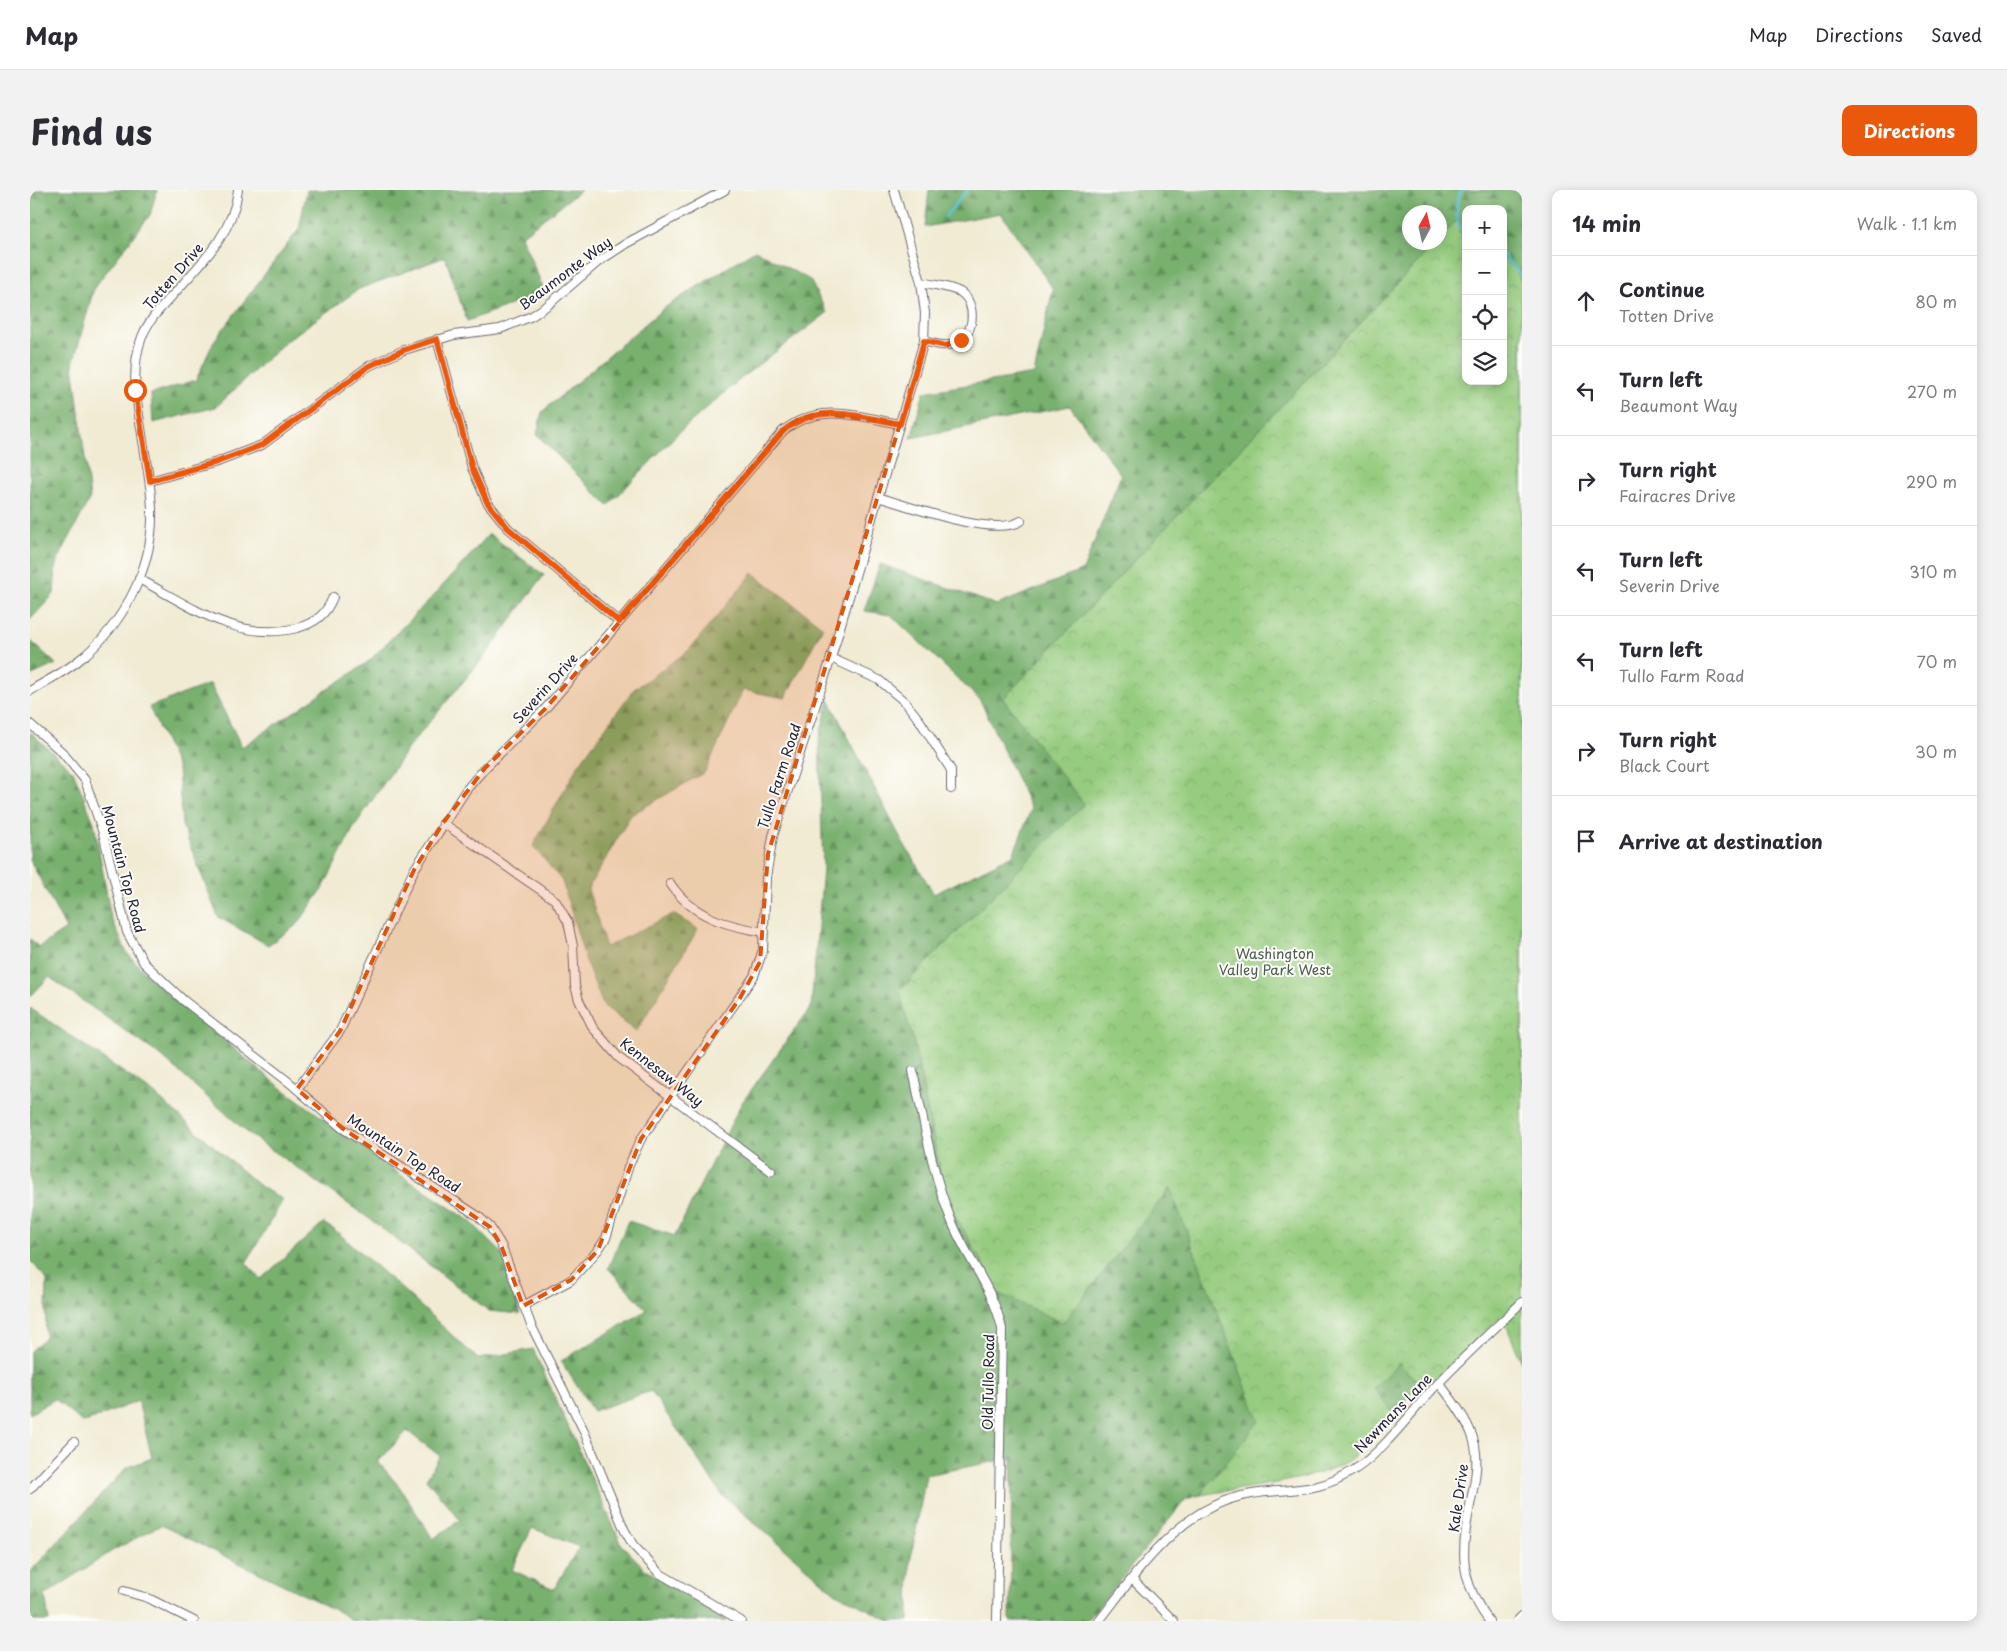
<!DOCTYPE html>
<meta charset="utf-8">
<style>
body{margin:0;font-family:"Playpen Sans",sans-serif;background:#f2f2f3;color:#2b2b33}
.controls{position:absolute;right:15px;top:15px;display:grid;overflow:hidden;border-radius:10px;box-shadow:0 2px 12px #0003}
.controls button{width:45px;height:45px;display:grid;place-items:center;padding:0;border:0;border-bottom:1px solid #e1e1e2;background:#fff;color:#2b2b33;font:25px sans-serif}
.compass{position:absolute;left:1372px;top:15px;width:45px;height:45px;border-radius:50%;background:#fff;box-shadow:0 2px 12px #0003;rotate:8deg}
.stop{position:absolute;width:15px;height:15px;margin:-11px;border:4px solid #ea580c;border-radius:50%;background:#fff}
.stop.end{background:#ea580c;border-color:#fff;box-shadow:0 1px 5px #0008}
.list{margin:0;padding:0;list-style:none}
h2{display:flex;justify-content:space-between;align-items:center;height:65px;margin:0;padding:0 20px;font-size:21px}
h2 small{font-size:16px;font-weight:400;color:#7c7c81}
.list li{display:grid;grid-template-columns:32px 1fr auto;gap:15px;align-items:center;box-sizing:border-box;height:90px;padding:0 20px;border-top:1px solid #e1e1e2}
.list b{display:block;font-size:19px;white-space:nowrap}
.list p{margin:0;font-size:16px;white-space:nowrap;color:#7c7c81}
.list em{font-size:16px;font-style:normal;color:#7c7c81}
.icon{flex:none;width:28px;height:28px;fill:none;stroke:currentColor;stroke-width:2;stroke-linecap:round;stroke-linejoin:round}
.map{position:relative;flex:none;width:1492px;height:1431px;overflow:hidden;border-radius:10px}
header{display:flex;align-items:center;gap:30px;box-sizing:border-box;height:70px;padding:0 25px;background:#fff;border-bottom:1px solid #e1e1e2}
header strong{font-size:24px}
nav{display:flex;gap:28px;margin-inline-start:auto;font-size:18px}
.intro{display:flex;align-items:center;justify-content:space-between;box-sizing:border-box;height:120px;padding:0 30px}
h1{margin:0;font-size:35px}
.button{padding:12px 22px;border-radius:10px;background:#ea580c;color:#fff;font-size:18px;font-weight:700}
main{display:flex;gap:30px;padding:0 30px}
aside{flex:1;background:#fff;border-radius:10px;box-shadow:0 2px 12px #0003}
.map>svg:first-child{display:block}
.forest{fill:url(#forest-firs);stroke:#4d6954;fill-rule:evenodd}
.park{fill:url(#park-crowns);stroke:#5c775d}
.lines{fill:none;stroke-linecap:round;stroke-linejoin:round}
.stream{stroke:#5dc6d9;stroke-width:2.5}
.street-casing{stroke:#6a6870;stroke-width:10}
.street{stroke:#fff;stroke-width:8}
.route{stroke:#ea580c;stroke-width:6}
.marked{fill:#de560e;fill-opacity:0.2;stroke:#de560e;stroke-width:4;stroke-dasharray:10 6;stroke-linejoin:round}
.labels{text-anchor:middle;dominant-baseline:central;stroke-width:4;stroke-linejoin:round;paint-order:stroke}
.street-label{font-size:14px;fill:#22223b;stroke:#fdfcf7}
.park-label{font-size:14px;fill:#4b5e53;stroke:#fdfcf7}
</style>
<header>
<strong>Map</strong>
<nav><a>Map</a><a>Directions</a><a>Saved</a></nav>
</header>
<div class="intro"><h1>Find us</h1><a class="button">Directions</a></div>
<main>
<div class="map">
<svg width="1492" height="1431" viewBox="0 0 1492 1431">
<defs>
<pattern id="forest-firs" width="22" height="20" patternUnits="userSpaceOnUse" patternTransform="scale(1.25)"><rect width="22" height="20" fill="#78b06e"/><path d="M5 1l3.5 6h-7zM16 11l3.5 6h-7z" fill="#628f5c"/></pattern>
<pattern id="park-crowns" width="20" height="18" patternUnits="userSpaceOnUse" patternTransform="scale(1.25)"><rect width="20" height="18" fill="#96cc7f"/><path d="M2 6a3 3 0 1 1 6 0M12 15a3 3 0 1 1 6 0" fill="none" stroke="#81af6f"/></pattern>
</defs>
<rect width="100%" height="100%" fill="#fdfcf7"/>
<filter id="ink" filterUnits="userSpaceOnUse"><feTurbulence type="fractalNoise" baseFrequency=".02" numOctaves="2"/><feDisplacementMap in="SourceGraphic" scale="10" xChannelSelector="R" yChannelSelector="G"/><feConvolveMatrix kernelMatrix="1 2 1 2 8 2 1 2 1" color-interpolation-filters="sRGB"/></filter>
<filter id="wash" filterUnits="userSpaceOnUse"><feTurbulence type="fractalNoise" baseFrequency=".0096" numOctaves="4" result="noise"/><feDisplacementMap in="SourceGraphic" scale="20" xChannelSelector="R" yChannelSelector="G"/><feGaussianBlur stdDeviation="1.12" result="paint"/><feColorMatrix in="noise" values="0 0 0 0 0 0 0 0 0 0 0 0 0 0 0 0 0 1.4 0 .05"/><feComposite in="paint" operator="in"/></filter>
<g filter="url(#wash)">
<rect width="100%" height="100%" fill="#f1ebd3"/>
<g class="forest">
<polygon points="0,0 127,0 120,25 64,98 43,174 60,308 26,374 24,404 0,430"/>
<polygon points="277,0 551,0 491,46 515,102 437,131 415,67 329,99 256,151 186,217 123,233 121,204 166,190 184,151 269,39"/>
<path d="M 899,0 L 1492,0 L 1492,1096 L 1316,1268 L 1263,1280 L 1156,1309 L 1057,1431 L 980,1431 L 982,1268 L 896,1285 L 880,1373 L 879,1431 L 860,1431 L 806,1403 L 692,1305 L 621,1201 L 563,1221 L 531,1171 L 617,1120 L 578,1078 L 598,1031 L 645,1046 L 711,914 L 781,817 L 793,679 L 789,549 L 799,510 L 871,649 L 904,704 L 983,665 L 1001,619 L 950,510 L 861,425 L 834,421 L 850,374 L 967,415 L 1053,380 L 1091,285 L 1040,216 L 881,248 L 894,202 L 1004,184 L 1023,99 L 971,23 L 895,37 ZM 1436,19 L 1473,19 L 1473,191 L 1436,191 ZM 1380,22 L 1410,22 L 1410,52 L 1380,52 Z"/>
<polygon points="725,60 780,90 797,123 715,185 648,243 578,316 507,245 512,222 634,118"/>
<polygon points="459,344 514,385 458,462 378,558 324,637 293,698 268,734 238,755 188,727 152,635 148,579 119,517 180,494 212,557 338,472 408,401"/>
<polygon points="723,383 793,437 755,508 713,500 675,582 601,625 558,699 576,757 643,724 668,739 606,842 573,815 556,772 532,691 503,656 547,577 603,500 658,461"/>
<polygon points="0,450 26,474 0,486"/>
<polygon points="0,542 43,581 64,633 81,728 97,763 124,792 249,896 371,985 440,1031 472,1063 490,1124 459,1121 341,1030 219,944 131,866 19,787 0,807 0,749 9,757 36,739 0,670"/>
<path d="M 0,818 L 122,902 L 227,994 L 253,1010 L 216,1073 L 231,1089 L 293,1033 L 306,1041 L 373,1100 L 448,1169 L 503,1159 L 592,1355 L 615,1379 L 697,1431 L 323,1431 L 309,1422 L 131,1335 L 82,1361 L 15,1405 L 19,1431 L 0,1431 L 0,1382 L 96,1278 L 122,1268 L 108,1211 L 53,1233 L 25,1209 L 0,1224 L 0,1161 L 15,1148 L 17,1090 L 0,1070 ZM 377,1241 L 410,1266 L 396,1289 L 430,1330 L 403,1349 L 369,1296 L 348,1272 ZM 502,1338 L 549,1357 L 524,1399 L 482,1380 Z"/>
</g>
<path class="park" d="M 1429,28 L 1429,42 L 1436,50 L 1436,191 L 1473,191 L 1473,67 L 1486,81 L 1492,93 L 1492,1173 L 1477,1137 L 1468,1129 L 1395,1199 L 1369,1173 L 1343,1198 L 1366,1226 C 1352,1240 1338,1255 1322,1268 C 1291,1291 1210,1298 1170,1305 L 1229,1231 L 1140,998 L 1033,1133 L 968,1103 L 953,1073 L 925,1026 L 914,1001 L 884,853 L 869,801 L 1054,614 L 973,509 L 1406,53 L 1410,52 L 1410,49 Z"/>
<g class="lines">
<g class="stream">
<path d="M 1432,0 C 1424,12 1425,38 1436,47"/>
<polyline points="915,27 937,0"/>
<polyline points="1473,65 1492,87"/>
</g>
</g>
</g>
<g filter="url(#ink)">
<g class="lines">
<g class="street-casing">
<g id="street">
<path d="M 891,92 C 903,95 919,96 930,102 C 948,113 945,147 924,154 C 914,157 904,154 894,151"/>
<polyline points="407,149 442,278 457,312 478,338 589,432"/>
<polyline points="120,291 187,272 232,255 339,176 374,160 424,145 470,139 502,126 518,115 568,72 597,53 695,0"/>
<path d="M 848,307 C 879,316 964,348 991,331"/>
<path d="M 109,389 C 159,415 208,453 267,438 C 285,433 296,425 303,407"/>
<polyline points="801,468 849,490 876,513 890,531 921,580 921,599"/>
<path d="M 0,501 C 16,491 33,483 48,471 C 93,436 124,377 122,319 C 121,296 117,274 113,251 C 108,216 99,181 112,147 C 118,131 130,119 141,107 C 170,74 203,45 208,0"/>
<polyline points="0,534 32,562 55,590 73,643 97,742 114,773 153,810 260,893 312,938 448,1026 460,1037 471,1055 501,1135 553,1239 594,1339 603,1355 629,1383 711,1431"/>
<polyline points="413,633 525,710 538,732 543,756 545,796 549,810 563,838 589,868 741,981"/>
<path d="M 640,693 C 662,727 697,736 735,742"/>
<path d="M 883,881 C 894,932 902,984 922,1032 C 938,1071 963,1097 972,1139 L 967,1431"/>
<path d="M 267,899 L 310,841 L 384,680 L 436,600 L 455,578 L 515,519 L 753,241 C 790,212 827,226 870,234"/>
<polyline points="493,1116 541,1090 568,1060 576,1048 599,975 611,949 724,786 733,760 736,687 743,646 801,468 894,151 895,123 891,92 864,0"/>
<path d="M 1409,1193 C 1422,1210 1436,1227 1443,1248 C 1449,1267 1446,1286 1442,1305 C 1432,1356 1426,1386 1459,1431"/>
<polyline points="0,1299 44,1252"/>
<polyline points="1102,1389 1144,1431"/>
<polyline points="94,1401 118,1408 164,1431"/>
<path d="M 1069,1431 C 1109,1380 1151,1314 1222,1304 C 1264,1297 1284,1305 1324,1280 C 1350,1264 1379,1226 1400,1202 C 1429,1171 1461,1142 1492,1112"/>
<polyline points="1487,1431 1492,1426"/>
</g>
</g>
<use href="#street" class="street"/>
</g>
</g>
<g class="lines" filter="url(#ink)">
<path class="route" d="M 105,200 L 120,291 L 187,272 L 232,255 L 339,176 L 374,160 L 407,149 L 442,278 L 457,312 L 478,338 L 589,432 L 753,241 C 790,212 827,226 870,234 L 894,151 L 916,156 L 931,150"/>
</g>
<path class="marked" d="M 789,223 L 870,234 L 738,664 L 730,772 L 710,808 L 611,949 L 568,1060 L 541,1090 L 493,1116 L 471,1055 L 460,1037 L 312,938 L 267,899 L 310,841 L 384,680 L 413,633 L 455,578 L 515,519 L 753,241 L 767,230 Z"/>
<g class="labels">
<g class="street-label">
<text transform="translate(535 83) rotate(-37)">Beaumonte Way</text>
<text transform="translate(143 86) rotate(-49)">Totten Drive</text>
<text transform="translate(515 498) rotate(-48)">Severin Drive</text>
<text transform="translate(749 586) rotate(-72)">Tullo Farm Road</text>
<text transform="translate(94 679) rotate(75)">Mountain Top Road</text>
<text transform="translate(632 882) rotate(38)">Kennesaw Way</text>
<text transform="translate(374 963) rotate(33)">Mountain Top Road</text>
<text transform="translate(958 1192) rotate(-89)">Old Tullo Road</text>
<text transform="translate(1363 1223) rotate(-46)">Newmans Lane</text>
<text transform="translate(1428 1308) rotate(-82)">Kale Drive</text>
</g>
<g class="park-label">
<text x="1245" y="763">Washington<tspan x="1245" dy="16">Valley Park West</tspan></text>
</g>
</g>
</svg>
<div class="controls">
<button>+</button>
<button>−</button>
<button><svg class="icon" aria-label="locate" viewBox="0 0 24 24"><circle cx="12" cy="12" r="6"/><path d="M12 2v4M12 18v4M2 12h4M18 12h4"/></svg></button>
<button><svg class="icon" aria-label="layers" viewBox="0 0 24 24"><path d="M12 4l9 5-9 5-9-5zM3 14l9 5 9-5"/></svg></button>
</div>
<svg class="compass" viewBox="-18 -18 36 36"><path d="M0-13l5 13h-10z" fill="#e53935"/><path d="M0 13l5-13h-10z" fill="#7c7c81"/></svg>
<div class="stop" style="left:105px;top:200px"></div>
<div class="stop end" style="left:931px;top:150px"></div>
</div>
<aside>
<h2>14 min<small>Walk · 1.1 km</small></h2>
<ul class="list">
<li><svg class="icon" aria-label="ahead" viewBox="0 0 24 24"><path d="M12 20V5M6 11l6-6 6 6"/></svg><div><b>Continue</b><p>Totten Drive</p></div><em>80 m</em></li>
<li><svg class="icon" aria-label="left" viewBox="0 0 24 24"><path d="M17 20v-9H6M10 6l-5 5 5 5"/></svg><div><b>Turn left</b><p>Beaumont Way</p></div><em>270 m</em></li>
<li><svg class="icon" aria-label="right" viewBox="0 0 24 24"><path d="M7 20v-9h11M14 6l5 5-5 5"/></svg><div><b>Turn right</b><p>Fairacres Drive</p></div><em>290 m</em></li>
<li><svg class="icon" aria-label="left" viewBox="0 0 24 24"><path d="M17 20v-9H6M10 6l-5 5 5 5"/></svg><div><b>Turn left</b><p>Severin Drive</p></div><em>310 m</em></li>
<li><svg class="icon" aria-label="left" viewBox="0 0 24 24"><path d="M17 20v-9H6M10 6l-5 5 5 5"/></svg><div><b>Turn left</b><p>Tullo Farm Road</p></div><em>70 m</em></li>
<li><svg class="icon" aria-label="right" viewBox="0 0 24 24"><path d="M7 20v-9h11M14 6l5 5-5 5"/></svg><div><b>Turn right</b><p>Black Court</p></div><em>30 m</em></li>
<li><svg class="icon" aria-label="arrive" viewBox="0 0 24 24"><path d="M6 21V4h12l-3 4 3 4H6"/></svg><div><b>Arrive at destination</b></div></li>
</ul>
</aside>
</main>
